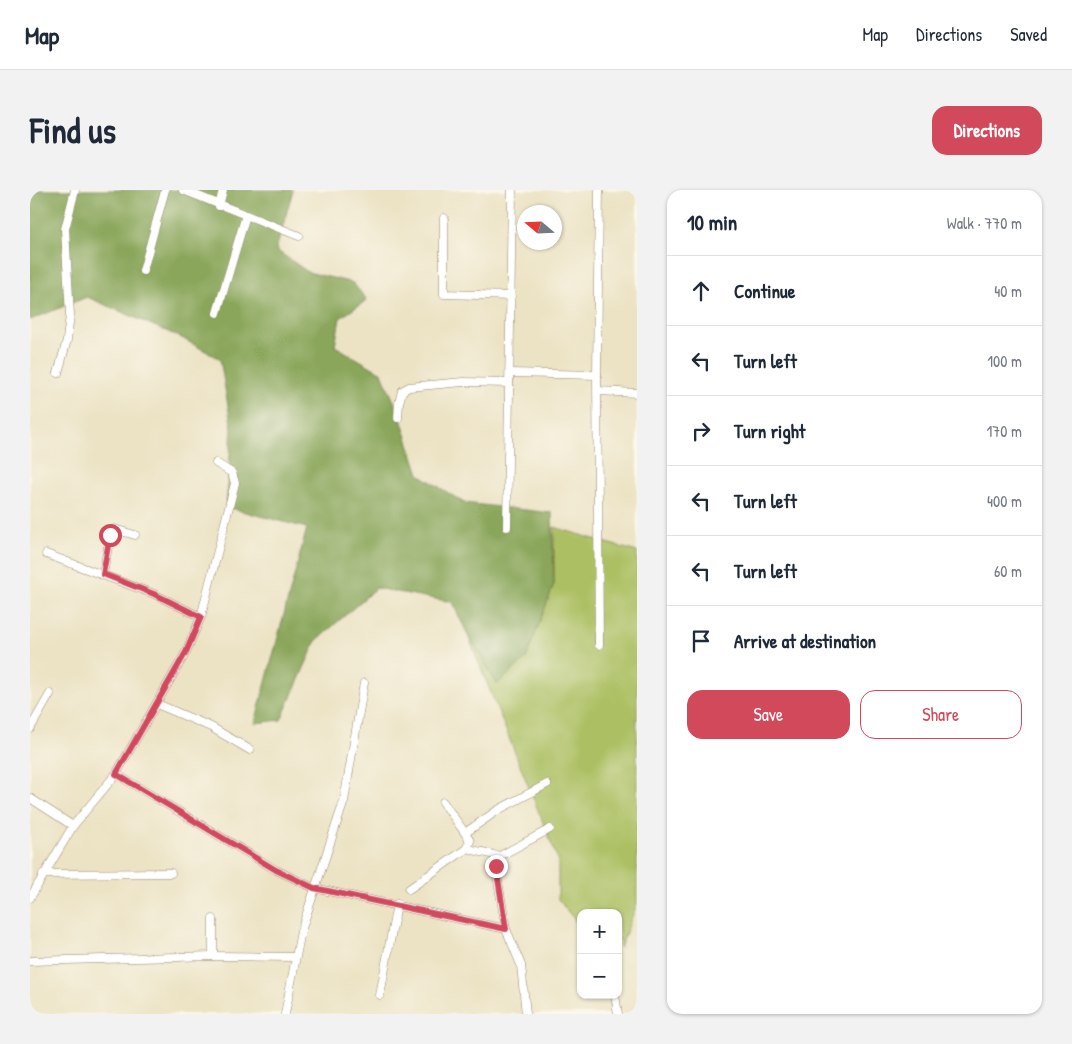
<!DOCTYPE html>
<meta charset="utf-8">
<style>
body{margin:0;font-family:"Patrick Hand",sans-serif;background:#f2f2f3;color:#1f2937}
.controls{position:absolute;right:15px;bottom:15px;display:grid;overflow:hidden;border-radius:10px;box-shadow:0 1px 4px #0004}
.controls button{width:45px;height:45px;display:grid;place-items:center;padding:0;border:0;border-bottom:1px solid #e0e1e3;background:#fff;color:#1f2937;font:25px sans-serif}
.compass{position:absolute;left:487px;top:15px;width:45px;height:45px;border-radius:50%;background:#fff;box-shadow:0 1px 4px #0004;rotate:289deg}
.stop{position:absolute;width:15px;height:15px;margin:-11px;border:4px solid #d1495b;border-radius:50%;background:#fff}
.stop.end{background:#d1495b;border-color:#fff;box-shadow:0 1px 5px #0008}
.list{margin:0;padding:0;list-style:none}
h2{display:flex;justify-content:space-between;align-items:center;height:65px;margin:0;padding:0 20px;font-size:21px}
h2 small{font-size:16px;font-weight:400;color:#747a83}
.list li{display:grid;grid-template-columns:32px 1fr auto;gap:15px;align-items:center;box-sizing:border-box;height:70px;padding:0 20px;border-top:1px solid #e0e1e3}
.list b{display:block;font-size:19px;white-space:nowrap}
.list em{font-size:16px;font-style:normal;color:#747a83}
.actions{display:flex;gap:10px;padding:15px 20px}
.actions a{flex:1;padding:11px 0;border:1px solid #d1495b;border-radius:15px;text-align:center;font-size:18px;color:#d1495b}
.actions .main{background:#d1495b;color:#fff}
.icon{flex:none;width:28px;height:28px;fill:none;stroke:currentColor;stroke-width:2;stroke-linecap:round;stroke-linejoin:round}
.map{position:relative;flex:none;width:607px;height:824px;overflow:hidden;border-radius:15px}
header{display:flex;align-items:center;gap:30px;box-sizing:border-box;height:70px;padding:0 25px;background:#fff;border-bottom:1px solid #e0e1e3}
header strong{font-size:24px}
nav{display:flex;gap:28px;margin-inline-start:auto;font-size:18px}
.intro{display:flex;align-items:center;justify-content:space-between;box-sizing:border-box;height:120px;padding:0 30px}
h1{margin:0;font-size:35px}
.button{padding:12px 22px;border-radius:15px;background:#d1495b;color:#fff;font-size:18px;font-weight:700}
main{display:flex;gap:30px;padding:0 30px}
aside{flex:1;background:#fff;border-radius:15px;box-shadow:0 1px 4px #0004}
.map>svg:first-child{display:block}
.green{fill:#acc064;stroke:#747541}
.forest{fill:#89a65a;stroke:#62683c}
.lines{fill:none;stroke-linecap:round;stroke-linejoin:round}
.street-casing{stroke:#948671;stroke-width:9}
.street{stroke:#fff;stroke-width:8}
.route{stroke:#d1495b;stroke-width:6}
</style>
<header>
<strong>Map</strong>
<nav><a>Map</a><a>Directions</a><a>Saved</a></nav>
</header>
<div class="intro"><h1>Find us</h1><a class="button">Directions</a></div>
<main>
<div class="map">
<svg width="607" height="824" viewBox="0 0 607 824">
<rect width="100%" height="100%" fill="#fbf7ec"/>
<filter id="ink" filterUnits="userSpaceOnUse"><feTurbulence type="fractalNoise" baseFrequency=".02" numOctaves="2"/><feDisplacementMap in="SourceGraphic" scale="10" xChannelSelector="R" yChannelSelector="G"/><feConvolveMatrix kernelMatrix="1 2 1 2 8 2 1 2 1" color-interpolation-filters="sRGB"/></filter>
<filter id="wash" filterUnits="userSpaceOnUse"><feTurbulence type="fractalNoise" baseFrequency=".0096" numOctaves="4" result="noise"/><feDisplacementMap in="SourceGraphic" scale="20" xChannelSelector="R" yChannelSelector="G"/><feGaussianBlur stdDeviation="1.12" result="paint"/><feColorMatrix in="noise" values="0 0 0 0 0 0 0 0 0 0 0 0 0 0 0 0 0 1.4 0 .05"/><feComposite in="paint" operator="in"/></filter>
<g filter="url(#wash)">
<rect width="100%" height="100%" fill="#ece3c4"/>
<polygon class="green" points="524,337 607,362 607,714 590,758 588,723 551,723 551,738 528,709 528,670 437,443 468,494 524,394"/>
<polygon class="forest" points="0,0 263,0 246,60 278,82 323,93 337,110 310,128 305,156 352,183 370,226 389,284 434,313 522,323 524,394 496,469 467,494 437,443 422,412 346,398 286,451 251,530 225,533 277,338 196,317 202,239 190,169 150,147 57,107 0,130"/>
</g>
<g filter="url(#ink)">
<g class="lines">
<g class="street-casing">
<g id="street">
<polyline points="153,0 269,46"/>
<polyline points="189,16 193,0"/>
<polyline points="414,28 414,104 481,106"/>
<polyline points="113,81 135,0"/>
<polyline points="187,123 216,25"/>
<polyline points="28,183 37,150 40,125 35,39 45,0"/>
<polyline points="480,183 567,185"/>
<polyline points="568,201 607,203"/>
<polyline points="368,228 369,213 372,201 379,197 433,192 479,193"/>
<polyline points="477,337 482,0"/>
<polyline points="16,364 124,404 171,427"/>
<polyline points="73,384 81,341 84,339 105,345"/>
<polyline points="569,455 567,185 569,0"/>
<polyline points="127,514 181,537 220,560"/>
<polyline points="0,539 20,504"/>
<polyline points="86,584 246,680 284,698 476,739"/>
<polyline points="0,608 43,636"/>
<polyline points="413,612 435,643"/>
<path d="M 438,658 C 448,663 458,661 468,667"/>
<polyline points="468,667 466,679 476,739 491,775 496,824"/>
<polyline points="468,667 520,639"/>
<polyline points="13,684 141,683"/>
<polyline points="379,699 436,659 440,651 435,643 468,620 517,594"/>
<polyline points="0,708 43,636 86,584 156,462 171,427 205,293 202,283 186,273"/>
<polyline points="183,729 183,766"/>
<polyline points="0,771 183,766 265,767"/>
<polyline points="350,805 367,714"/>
<polyline points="585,805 588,824"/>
<polyline points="255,824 271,741 314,611 334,493"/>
</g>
</g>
<use href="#street" class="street"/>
</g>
</g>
<g class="lines" filter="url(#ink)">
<polyline class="route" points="80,345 73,384 124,404 171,427 156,462 86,584 246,680 284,698 476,739 466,676"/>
</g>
</svg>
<div class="controls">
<button>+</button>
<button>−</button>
</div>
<svg class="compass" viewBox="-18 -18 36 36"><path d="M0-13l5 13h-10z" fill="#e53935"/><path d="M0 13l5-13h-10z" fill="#747a83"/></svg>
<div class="stop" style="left:80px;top:345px"></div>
<div class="stop end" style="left:466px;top:676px"></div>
</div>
<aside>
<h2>10 min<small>Walk · 770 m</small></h2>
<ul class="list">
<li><svg class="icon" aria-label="ahead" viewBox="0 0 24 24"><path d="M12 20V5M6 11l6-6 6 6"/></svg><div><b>Continue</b></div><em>40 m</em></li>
<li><svg class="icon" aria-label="left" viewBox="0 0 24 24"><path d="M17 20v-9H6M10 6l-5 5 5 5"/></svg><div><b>Turn left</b></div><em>100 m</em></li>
<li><svg class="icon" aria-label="right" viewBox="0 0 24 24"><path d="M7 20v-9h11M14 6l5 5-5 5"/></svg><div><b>Turn right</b></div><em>170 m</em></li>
<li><svg class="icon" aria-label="left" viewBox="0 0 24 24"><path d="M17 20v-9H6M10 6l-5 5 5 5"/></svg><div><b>Turn left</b></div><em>400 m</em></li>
<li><svg class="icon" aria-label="left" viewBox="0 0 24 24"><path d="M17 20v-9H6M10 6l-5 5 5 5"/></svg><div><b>Turn left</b></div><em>60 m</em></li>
<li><svg class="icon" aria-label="arrive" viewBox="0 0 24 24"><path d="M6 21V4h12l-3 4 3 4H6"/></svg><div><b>Arrive at destination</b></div></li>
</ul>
<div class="actions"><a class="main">Save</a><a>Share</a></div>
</aside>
</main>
